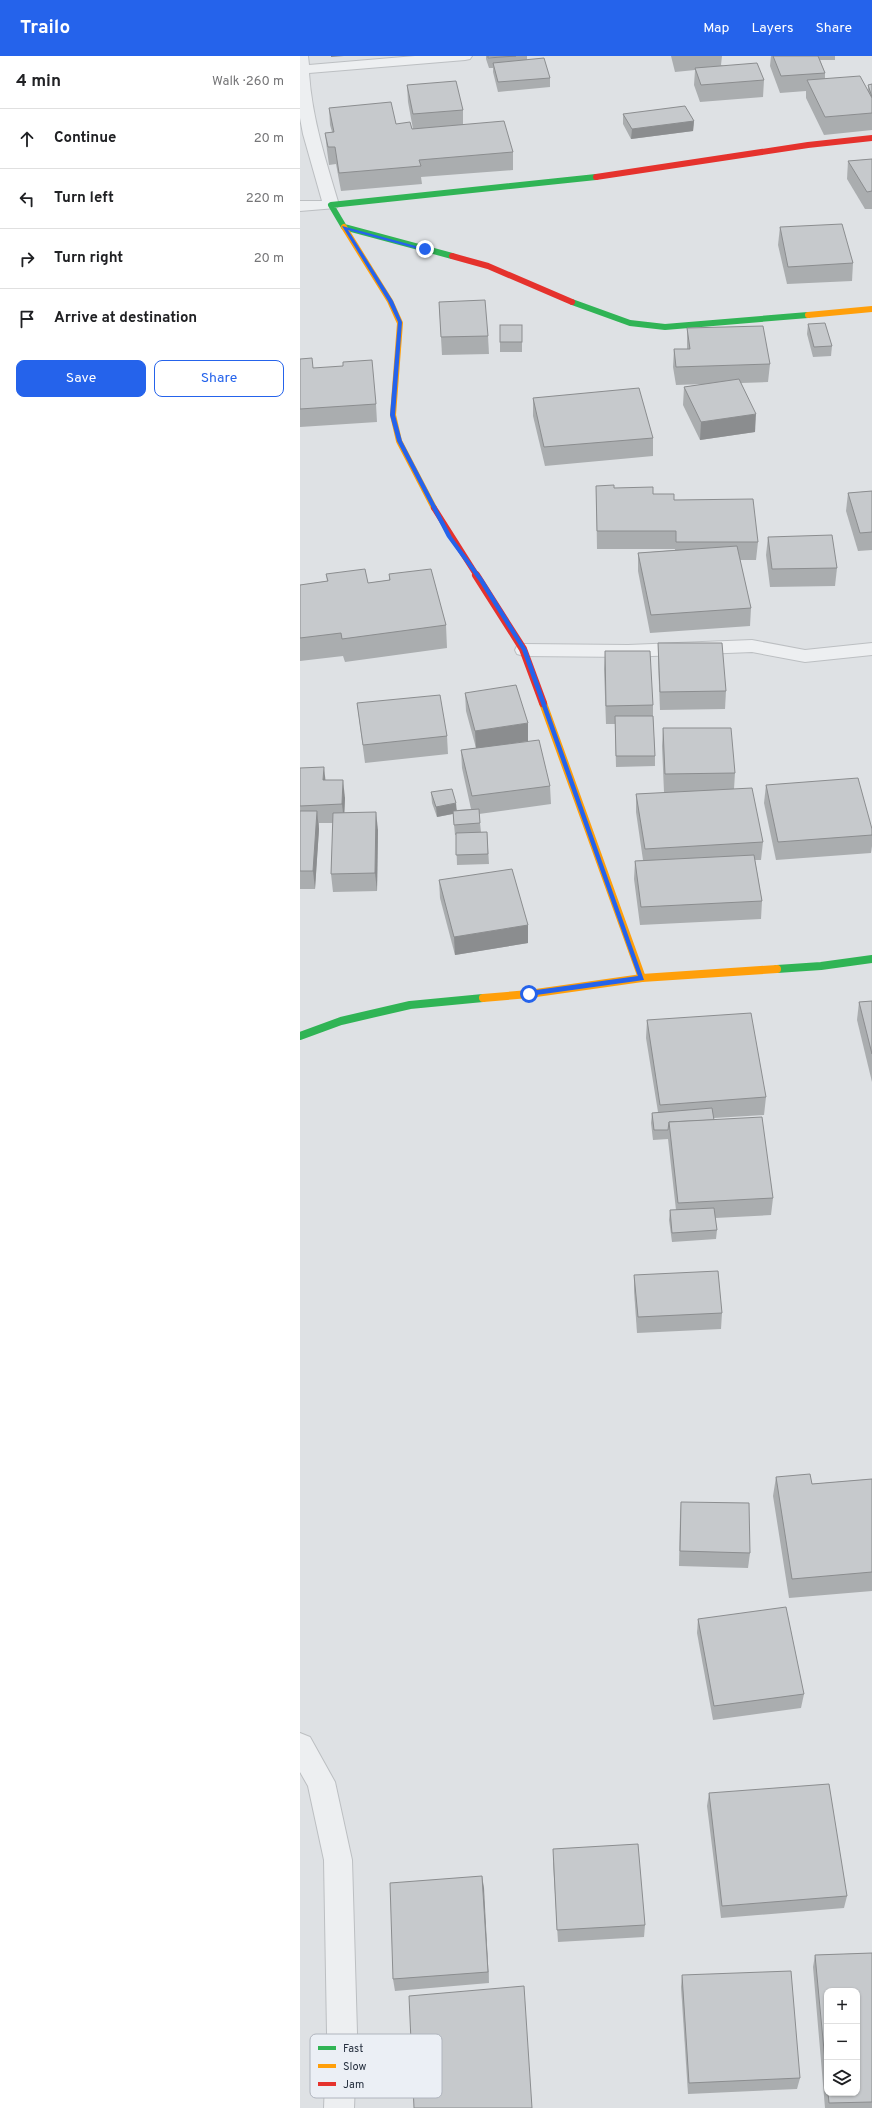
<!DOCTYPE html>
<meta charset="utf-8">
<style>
body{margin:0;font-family:Overpass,sans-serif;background:#f2f2f2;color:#202124}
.controls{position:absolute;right:12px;bottom:12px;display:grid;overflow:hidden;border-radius:8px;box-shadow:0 1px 3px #0004}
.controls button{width:36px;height:36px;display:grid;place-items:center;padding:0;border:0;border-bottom:1px solid #e0e0e0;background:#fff;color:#202124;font:20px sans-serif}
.stop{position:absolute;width:12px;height:12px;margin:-9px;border:3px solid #2563eb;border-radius:50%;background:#fff}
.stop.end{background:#2563eb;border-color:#fff;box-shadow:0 1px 4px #0008}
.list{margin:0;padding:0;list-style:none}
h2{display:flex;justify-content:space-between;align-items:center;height:52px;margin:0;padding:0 16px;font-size:17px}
h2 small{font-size:13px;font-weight:400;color:#757577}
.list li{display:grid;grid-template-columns:26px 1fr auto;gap:12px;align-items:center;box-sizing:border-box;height:60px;padding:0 16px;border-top:1px solid #e0e0e0}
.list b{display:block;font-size:15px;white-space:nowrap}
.list em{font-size:13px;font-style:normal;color:#757577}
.actions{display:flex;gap:8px;padding:12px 16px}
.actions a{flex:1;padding:9px 0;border:1px solid #2563eb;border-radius:8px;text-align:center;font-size:14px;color:#2563eb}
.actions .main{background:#2563eb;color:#fff}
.icon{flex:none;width:22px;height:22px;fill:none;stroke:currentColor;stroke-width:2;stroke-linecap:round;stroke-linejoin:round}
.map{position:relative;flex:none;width:572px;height:2052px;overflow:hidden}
header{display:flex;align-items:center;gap:24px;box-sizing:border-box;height:56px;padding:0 20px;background:#2563eb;color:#fff}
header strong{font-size:19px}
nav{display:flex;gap:22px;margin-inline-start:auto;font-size:14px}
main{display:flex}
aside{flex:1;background:#fff}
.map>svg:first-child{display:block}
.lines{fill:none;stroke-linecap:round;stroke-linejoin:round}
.street-casing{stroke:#bcbfc2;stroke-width:2}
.street{fill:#edeff1;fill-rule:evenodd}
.fast-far1{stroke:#30b455;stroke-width:6}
.fast{stroke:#30b455;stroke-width:8}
.slow-far1{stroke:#ff9f0a;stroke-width:6}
.slow{stroke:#ff9f0a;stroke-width:8}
.jam-far1{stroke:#e5322d;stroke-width:6}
.jam{stroke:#e5322d;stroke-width:8}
.wall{fill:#aaadaf;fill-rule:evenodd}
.shaded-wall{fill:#8b8d8f}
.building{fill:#c6c9cc;stroke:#8b8d8f}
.route{fill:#2563eb}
.key{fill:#ebeff5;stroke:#b0b5be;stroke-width:1}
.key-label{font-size:11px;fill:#252f3e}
</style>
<header>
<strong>Trailo</strong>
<nav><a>Map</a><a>Layers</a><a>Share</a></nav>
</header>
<main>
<aside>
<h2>4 min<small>Walk · 260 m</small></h2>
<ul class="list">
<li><svg class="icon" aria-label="ahead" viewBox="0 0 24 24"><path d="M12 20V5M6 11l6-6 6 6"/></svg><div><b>Continue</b></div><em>20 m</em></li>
<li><svg class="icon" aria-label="left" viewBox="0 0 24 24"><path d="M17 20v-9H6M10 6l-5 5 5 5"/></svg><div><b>Turn left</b></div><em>220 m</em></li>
<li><svg class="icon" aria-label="right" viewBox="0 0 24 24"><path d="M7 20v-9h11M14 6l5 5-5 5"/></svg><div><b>Turn right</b></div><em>20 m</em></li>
<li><svg class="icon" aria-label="arrive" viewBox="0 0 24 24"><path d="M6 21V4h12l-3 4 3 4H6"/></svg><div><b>Arrive at destination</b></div></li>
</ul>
<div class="actions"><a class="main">Save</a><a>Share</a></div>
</aside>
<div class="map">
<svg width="572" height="2052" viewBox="0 0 572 2052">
<rect width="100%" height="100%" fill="#dee1e4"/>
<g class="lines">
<g class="street-casing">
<g id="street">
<path d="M 0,0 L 8,0 L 9,9 L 115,0 L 172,0 L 170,3 L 165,4 L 9,17 C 12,63 26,105 39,149 L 36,152 L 0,155 L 0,145 L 22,145 L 3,78 L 0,62 Z"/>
<polygon points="452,584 505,594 572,587 572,599 505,606 452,596 328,601 224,600 217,598 215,594 217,590 224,588 328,589"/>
<polygon points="0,1677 10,1681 35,1726 52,1804 57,1977 54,2052 24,2052 27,1977 24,1804 8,1730 0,1716"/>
</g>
</g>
<use href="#street" class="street"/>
<g class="fast-far1">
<polyline points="152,200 44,171 31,149 296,121"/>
<polyline points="272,246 330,267 365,271 508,259"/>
</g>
<g class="fast">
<polyline points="477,913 521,910 572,903"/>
<polyline points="0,980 41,965 110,949 183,942"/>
</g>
<g class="slow-far1">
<polyline points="44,171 90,245 100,267 93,359 99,385 134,452"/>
<polyline points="508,259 572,253"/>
</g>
<g class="slow">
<polyline points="243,647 342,922"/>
<polyline points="183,942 229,938 342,922 477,913"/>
</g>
<g class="jam-far1">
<polyline points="296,121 508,89 572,82"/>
<polyline points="152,200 188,210 272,246"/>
<polyline points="134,452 177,520"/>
</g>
<polyline class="jam" points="176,519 223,593 243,647"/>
</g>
<g class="wall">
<polygon points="186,0 227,0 227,4 250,22 250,31 198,36 193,16 193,12 189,12 186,3"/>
<polygon points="371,0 422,0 421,9 464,24 463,41 400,46 394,29 395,14 375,16"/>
<polygon points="471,0 535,0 535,4 520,4 525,17 525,23 568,34 568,29 572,28 572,74 524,79 506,42 506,35 480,37 470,10"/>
<polygon points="107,29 163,54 163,69 213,96 213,114 121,121 122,128 41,135 36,108 29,109 27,94 25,77 32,76 30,69 29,52 113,73 108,46"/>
<polygon points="323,58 394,65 393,75 331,83 323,68"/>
<polygon points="572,103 572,153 565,153 547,123 548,105"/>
<polygon points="480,171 553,207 552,225 487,228 478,189"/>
<polygon points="139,246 188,280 189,298 142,299"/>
<polygon points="508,268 532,290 531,300 513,301 507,278"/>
<polygon points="222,269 222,296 200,296 200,286"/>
<polygon points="387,272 470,308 468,326 441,327 455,376 400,384 383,349 384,331 404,328 376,329 373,311 374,293 387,293"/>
<polygon points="0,303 13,312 76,348 77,366 0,371"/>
<polygon points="233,342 353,382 353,400 245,410 233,360"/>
<polygon points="296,430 314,432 353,438 374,444 458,486 456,504 440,504 451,552 450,570 350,577 338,515 338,497 375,494 375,493 297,493"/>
<polygon points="572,435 572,494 558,495 546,455 548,437"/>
<polygon points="468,481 537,512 535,530 470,531 466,499"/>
<polygon points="26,518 68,527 89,524 89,518 146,569 147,592 45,606 43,600 0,605 0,529 27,525"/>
<polygon points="358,587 426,635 425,653 360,654 358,605"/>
<polygon points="305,595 353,649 353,660 355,700 355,710 316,711 315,668 306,668 304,613"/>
<polygon points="165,637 228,685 209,688 250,730 251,748 179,758 181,776 187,776 189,808 157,809 156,779 155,779 153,758 137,761 132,747 131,736 157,754 171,753 162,712 161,694 176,692 166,655"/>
<polygon points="57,647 147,680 148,698 65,707"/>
<polygon points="363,672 435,717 434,733 463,786 461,804 455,804 462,845 461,863 340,869 334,823 335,805 343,804 336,756 336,738 383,736 364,736 362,690"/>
<polygon points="0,712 25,724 45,742 44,757 78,774 77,835 33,836 31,818 33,767 19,767 19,773 15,833 0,833"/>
<polygon points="466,729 572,773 572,790 571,797 476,804 464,747"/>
<polygon points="139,824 228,869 228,887 155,899 140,842"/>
<polygon points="572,945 572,1026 557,964 559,946"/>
<polygon points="347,964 466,1041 464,1059 414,1062 414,1064 473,1142 471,1159 415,1162 417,1174 416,1183 372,1186 369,1164 370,1154 376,1154 368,1083 353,1084 351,1067 352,1057 358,1056 346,982"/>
<polygon points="334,1219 422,1257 421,1273 337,1277 334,1235"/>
<polygon points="476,1421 512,1428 572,1423 572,1535 489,1542 473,1440"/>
<polygon points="381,1446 450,1497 448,1512 379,1510 380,1461"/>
<polygon points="398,1563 504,1638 501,1652 413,1664 397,1577"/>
<polygon points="409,1737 547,1840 544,1852 421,1862 407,1750"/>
<polygon points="253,1806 345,1869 344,1881 258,1886"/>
<polygon points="182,1820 189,1927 95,1935 93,1923"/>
<path d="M 572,1897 L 572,2052 L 525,2052 L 513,1911 L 515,1899 ZM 527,1935 L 557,2037 L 527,2037 Z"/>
<polygon points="382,1919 500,2022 497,2033 388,2038 381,1931"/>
</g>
<g class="shaded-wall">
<polygon points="31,0 44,0 31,1"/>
<polygon points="394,65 393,75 331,83 332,73"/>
<polygon points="456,358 455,376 400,384 401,366"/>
<polygon points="228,667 228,685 176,693 175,675"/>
<polygon points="24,711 26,729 23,724"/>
<polygon points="43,724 45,742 44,766 42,748"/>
<polygon points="156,747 157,757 137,761 136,751"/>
<polygon points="17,755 19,773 15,833 13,815"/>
<polygon points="76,756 78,774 77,835 75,817"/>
<polygon points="228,869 228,887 155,899 154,881"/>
<polygon points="182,1820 184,1832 189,1927 188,1916"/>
</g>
<g class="building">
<polygon points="188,0 216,0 188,2"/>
<polygon points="473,0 518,0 525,17 481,20"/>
<polygon points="244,2 250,22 198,26 193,7"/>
<polygon points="457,7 464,24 401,29 395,12"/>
<polygon points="560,20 572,42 572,57 525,61 507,24"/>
<polygon points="156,25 163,54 113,58 107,29"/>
<polygon points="572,28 572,41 568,29"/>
<polygon points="91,46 96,68 110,66 112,73 204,65 213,96 119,104 121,110 39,117 35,91 28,91 25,77 34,76 29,52"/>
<polygon points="385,50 394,65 332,73 323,58"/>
<polygon points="572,103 572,135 567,136 548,105"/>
<polygon points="542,168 553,207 488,211 480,171"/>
<polygon points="185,244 188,280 141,281 139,246"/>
<polygon points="525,267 532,290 514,291 508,268"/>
<rect x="200" y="269" width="22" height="17"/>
<polygon points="463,270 470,308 376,311 374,293 390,293 387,272"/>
<polygon points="12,302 13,312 43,310 43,306 72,304 76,348 0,353 0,303"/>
<polygon points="439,323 456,358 401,366 384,331"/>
<polygon points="339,332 353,382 244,391 233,342"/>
<polygon points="314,429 314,432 353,431 353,438 374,438 374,444 453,443 458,486 376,486 376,475 297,475 296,430"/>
<polygon points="572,435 572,476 560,477 548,437"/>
<polygon points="532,479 537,512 472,513 468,481"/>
<polygon points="437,490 451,552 351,559 338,497"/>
<polygon points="65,513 68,527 90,524 89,518 131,513 146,569 42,583 41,577 0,582 0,529 28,525 26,518"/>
<polygon points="358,587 422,587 426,635 360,636"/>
<polygon points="305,595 350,595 353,649 306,650"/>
<polygon points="216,629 228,667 175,675 165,637"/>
<polygon points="140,639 147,680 63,689 57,647"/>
<polygon points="315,660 353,660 355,700 316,700"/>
<polygon points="363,672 431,672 435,717 365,718"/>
<polygon points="239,684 250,730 172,740 161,694"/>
<polygon points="24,711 23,724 43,724 42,748 0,750 0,712"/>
<polygon points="558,722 572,773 572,779 478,786 466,729"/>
<polygon points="452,732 463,786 345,793 336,738"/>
<polygon points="152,733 156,747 136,751 131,736"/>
<polygon points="179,753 180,767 154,769 153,755"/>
<polygon points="0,755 17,755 13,815 0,815"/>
<polygon points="76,756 75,817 31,818 33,757"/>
<polygon points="187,776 188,798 156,799 156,777"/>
<polygon points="454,799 462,845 341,851 335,805"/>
<polygon points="212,813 228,869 154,881 139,824"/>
<polygon points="572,945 572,998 559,946"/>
<polygon points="451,957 466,1041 360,1049 347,964"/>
<polygon points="412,1052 414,1064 369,1066 368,1074 354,1074 352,1057"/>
<polygon points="462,1061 473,1142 378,1147 369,1066"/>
<polygon points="414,1152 417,1174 372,1177 370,1154"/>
<polygon points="418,1215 422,1257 338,1261 334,1219"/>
<polygon points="510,1418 512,1428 572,1423 572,1516 492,1523 476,1421"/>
<polygon points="381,1446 449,1447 450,1497 380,1495"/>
<polygon points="486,1551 504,1638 414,1650 398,1563"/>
<polygon points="529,1728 547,1840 422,1850 409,1737"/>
<polygon points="338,1788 345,1869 257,1874 253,1793"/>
<polygon points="182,1820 188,1916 93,1923 90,1827"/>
<polygon points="572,1897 572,2046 529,2047 528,2037 557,2037 557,1935 527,1935 527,2026 515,1899"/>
<polygon points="491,1915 500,2022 389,2027 382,1919"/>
<polygon points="224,1930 232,2052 114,2052 109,1940"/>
</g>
<polygon class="route" points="42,170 127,193 125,195 48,174 93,245 102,266 95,359 102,385 152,481 183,523 227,594 344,924 229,940 226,938 229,935 338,920 222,594 179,525 147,481 97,385 90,359 98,266 88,245"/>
<rect x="10" y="1978" width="132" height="64" rx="6" class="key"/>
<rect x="18" y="1990" width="18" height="4" fill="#30b455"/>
<rect x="18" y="2008" width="18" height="4" fill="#ff9f0a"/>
<rect x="18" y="2026" width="18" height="4" fill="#e5322d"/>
<g class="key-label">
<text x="43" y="1996">Fast</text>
<text x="43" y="2014">Slow</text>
<text x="43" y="2032">Jam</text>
</g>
</svg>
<div class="controls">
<button>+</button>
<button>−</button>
<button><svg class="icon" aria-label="layers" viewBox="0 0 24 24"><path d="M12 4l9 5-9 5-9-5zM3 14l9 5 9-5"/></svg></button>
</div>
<div class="stop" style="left:229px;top:938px"></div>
<div class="stop end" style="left:125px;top:193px"></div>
</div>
</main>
